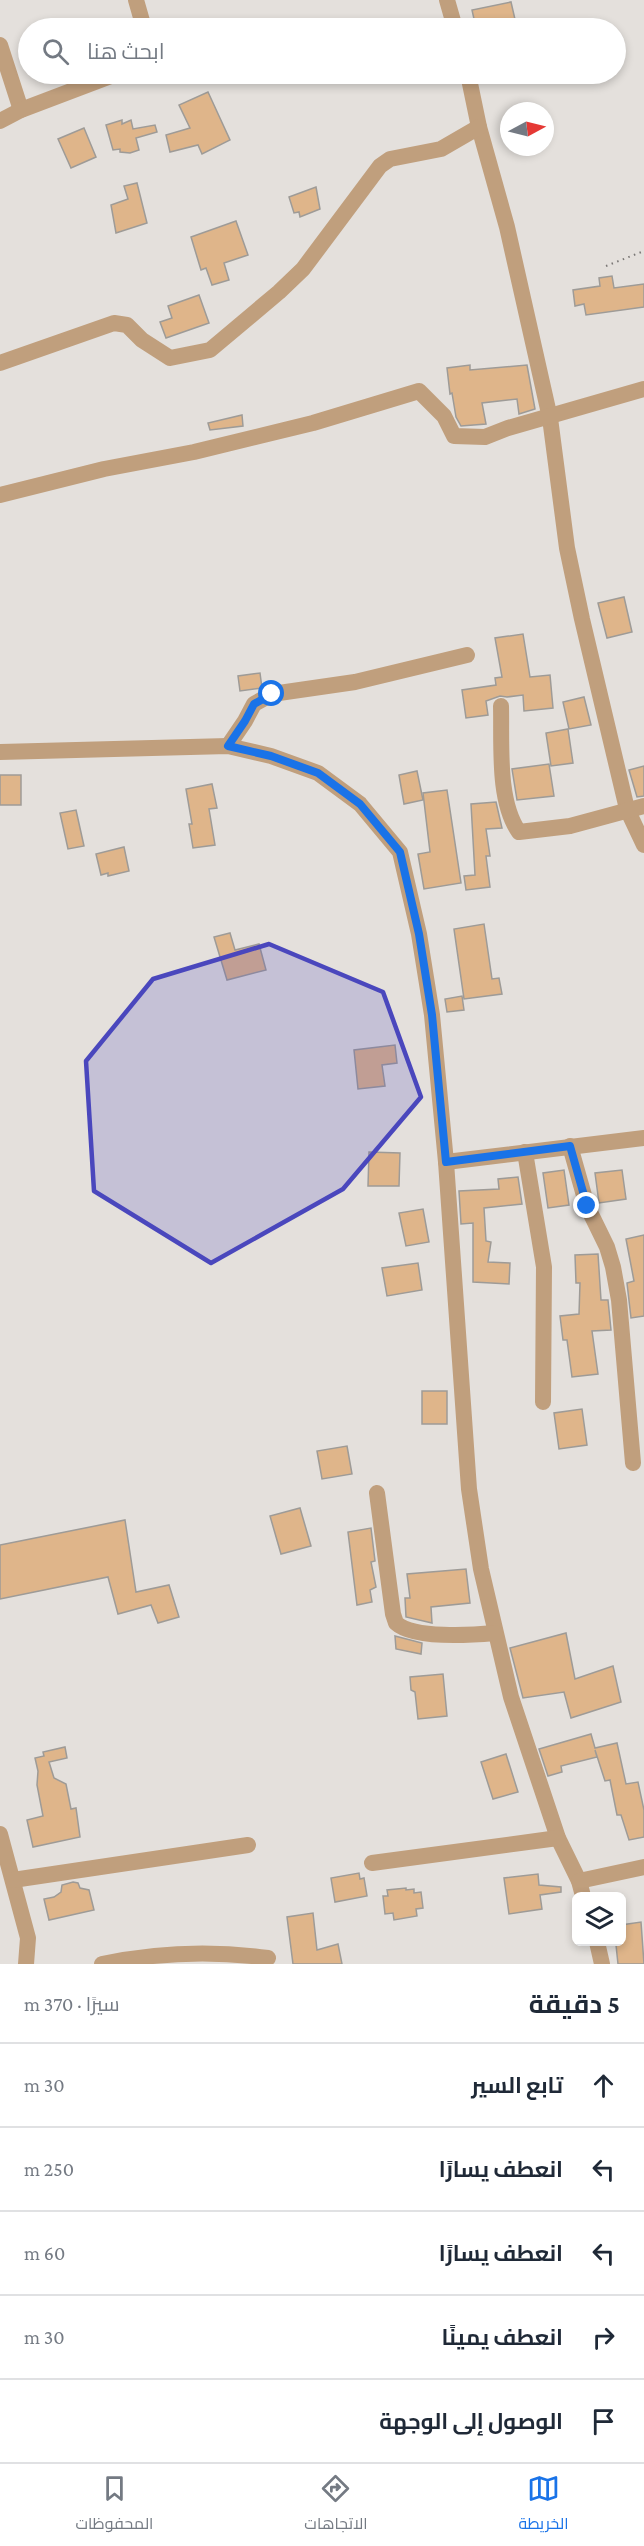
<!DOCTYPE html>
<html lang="ar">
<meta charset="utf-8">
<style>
body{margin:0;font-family:"Crimson Pro",Cairo,serif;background:#f2f2f3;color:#1f2937;direction:rtl}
.controls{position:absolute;right:18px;bottom:18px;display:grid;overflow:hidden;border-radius:9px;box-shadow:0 3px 9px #0003}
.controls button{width:54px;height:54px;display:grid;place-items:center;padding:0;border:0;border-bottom:2px solid #e0e1e3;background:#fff;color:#1f2937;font:30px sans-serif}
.compass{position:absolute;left:500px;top:102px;width:54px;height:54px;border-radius:50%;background:#fff;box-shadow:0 3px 9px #0003;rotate:83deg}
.stop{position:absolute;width:18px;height:18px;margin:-14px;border:4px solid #1a73e8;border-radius:50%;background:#fff}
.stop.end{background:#1a73e8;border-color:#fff;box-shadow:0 2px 6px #0008}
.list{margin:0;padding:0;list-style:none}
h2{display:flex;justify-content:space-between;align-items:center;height:78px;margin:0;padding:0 24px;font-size:26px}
h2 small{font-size:20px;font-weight:400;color:#747a83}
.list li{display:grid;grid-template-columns:39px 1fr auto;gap:18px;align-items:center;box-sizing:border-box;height:84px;padding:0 24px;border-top:2px solid #e0e1e3}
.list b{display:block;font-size:22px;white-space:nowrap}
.list em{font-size:20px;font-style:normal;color:#747a83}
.icon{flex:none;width:33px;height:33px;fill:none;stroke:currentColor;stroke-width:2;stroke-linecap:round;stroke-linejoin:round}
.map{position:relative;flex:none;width:644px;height:1964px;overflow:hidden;direction:ltr}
.search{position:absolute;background:#fff;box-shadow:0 3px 9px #0003;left:18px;right:18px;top:18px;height:66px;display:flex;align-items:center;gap:15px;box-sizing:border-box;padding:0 21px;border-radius:33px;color:#747a83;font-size:22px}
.sheet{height:498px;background:#fff}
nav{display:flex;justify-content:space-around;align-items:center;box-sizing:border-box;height:84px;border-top:2px solid #e0e1e3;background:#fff;font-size:16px;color:#747a83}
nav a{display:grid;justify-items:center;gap:3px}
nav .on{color:#1a73e8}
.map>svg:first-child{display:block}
.building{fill:#dfb58a;stroke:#9e9b97;stroke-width:1.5}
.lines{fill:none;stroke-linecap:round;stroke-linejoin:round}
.path{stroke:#7a7775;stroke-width:2;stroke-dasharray:1.5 4.5;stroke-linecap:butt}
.minor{stroke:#c09f7d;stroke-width:16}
.route{stroke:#1a73e8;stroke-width:8}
.marked{fill:#4a47bd;fill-opacity:0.2;stroke:#4a47bd;stroke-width:4.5;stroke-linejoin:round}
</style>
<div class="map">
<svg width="644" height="1964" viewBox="0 0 644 1964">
<rect width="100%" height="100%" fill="#e4e0dc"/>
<g class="building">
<polygon points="511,2 517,28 476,28 472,10"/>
<polygon points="208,92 230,140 202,154 198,145 170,152 166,135 190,128 179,105"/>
<polygon points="122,120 122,124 131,120 133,129 155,125 157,132 136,138 139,150 130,153 120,152 120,149 113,150 106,125"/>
<polygon points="84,128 96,157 71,168 58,139"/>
<polygon points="137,183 147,223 116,233 111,205 128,199 124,186"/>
<polygon points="316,187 320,209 300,217 299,212 294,213 289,197"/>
<polygon points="236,221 248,255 224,263 229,280 212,285 206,268 201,270 191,237"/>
<polygon points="612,276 614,288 644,284 644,307 586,315 584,304 575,306 573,290 600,286 599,278"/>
<polygon points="199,295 209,323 166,338 160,322 172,318 168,306"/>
<polygon points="470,365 470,370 527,365 535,409 519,414 517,399 482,403 486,424 461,426 456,417 452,393 450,394 447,368"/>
<polygon points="242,415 243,426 210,430 208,423"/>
<polygon points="624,597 632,632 607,638 598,603"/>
<polygon points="523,634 530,677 550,675 553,708 524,711 523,695 507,697 500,696 486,701 488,715 466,718 462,690 496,685 495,678 502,677 495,638"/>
<polygon points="260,673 262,688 240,691 238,676"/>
<polygon points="584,697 591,725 569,729 563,702"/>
<polygon points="568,729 573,763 551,766 546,733"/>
<polygon points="549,764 554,796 517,800 512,769"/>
<polygon points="644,766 644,796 637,797 629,770"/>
<polygon points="417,771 423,800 404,804 399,775"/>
<rect x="0" y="775" width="21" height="30"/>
<polygon points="212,784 217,808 209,809 215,845 193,848 189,824 192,824 186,789"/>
<polygon points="447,790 461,883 424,889 418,854 430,852 423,793"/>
<polygon points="496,802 502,828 486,829 490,856 486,856 490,887 466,890 464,876 475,875 471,804"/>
<polygon points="76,810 84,846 68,849 60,813"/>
<polygon points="124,847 129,871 108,876 108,873 101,875 96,854"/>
<polygon points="484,924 492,979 499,978 502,994 464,999 454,929"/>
<polygon points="230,933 235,950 259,944 266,970 227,980 214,937"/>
<polygon points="462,996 464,1010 447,1012 445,999"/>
<polygon points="395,1045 397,1063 382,1065 385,1086 358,1089 354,1050"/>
<polygon points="369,1152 400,1153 399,1186 368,1186"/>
<polygon points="564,1170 569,1205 548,1208 543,1173"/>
<polygon points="622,1170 626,1199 599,1203 595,1173"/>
<polygon points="518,1177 522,1204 484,1208 486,1241 491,1242 488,1262 510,1263 509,1284 473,1282 473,1223 461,1224 459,1191 499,1189 498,1179"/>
<polygon points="423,1209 429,1242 406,1246 399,1213"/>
<polygon points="644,1235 644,1316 631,1318 627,1283 634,1281 626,1239"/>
<polygon points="598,1254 601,1300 608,1300 611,1330 592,1331 598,1374 572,1377 567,1340 563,1340 560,1316 579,1314 580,1283 576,1283 575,1255"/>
<polygon points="418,1263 422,1290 387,1296 382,1268"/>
<rect x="422" y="1391" width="25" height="33"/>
<polygon points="582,1409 587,1445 559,1449 554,1413"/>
<polygon points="347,1446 352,1474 322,1479 317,1451"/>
<polygon points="300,1508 311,1546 281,1554 270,1516"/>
<polygon points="125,1520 136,1592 169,1585 179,1617 158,1623 151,1605 118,1614 108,1577 0,1599 0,1545"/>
<polygon points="371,1528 375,1561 371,1562 376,1587 370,1590 372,1602 357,1605 348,1532"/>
<polygon points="466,1569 470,1603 431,1607 432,1623 406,1617 405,1598 410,1598 407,1574"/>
<polygon points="566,1633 575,1679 613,1666 621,1702 571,1718 564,1692 523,1698 510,1648"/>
<polygon points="395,1636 422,1643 421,1654 396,1649"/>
<polygon points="443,1674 447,1716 418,1719 415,1692 411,1690 410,1677"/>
<polygon points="591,1734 595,1748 617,1743 626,1784 638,1782 644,1810 644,1837 629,1840 621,1815 617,1815 610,1780 605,1781 595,1750 597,1757 561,1766 562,1772 548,1776 539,1749"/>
<polygon points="65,1747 67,1758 49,1762 54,1778 66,1784 71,1809 76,1808 80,1837 33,1847 27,1820 43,1816 37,1785 38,1771 35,1758 44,1756 43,1752"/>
<polygon points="506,1754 518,1792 493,1799 481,1762"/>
<polygon points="359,1873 360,1879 364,1878 367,1896 335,1902 331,1878"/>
<polygon points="538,1874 539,1885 561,1887 561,1892 540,1895 542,1909 509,1914 504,1878"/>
<polygon points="73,1882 78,1883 80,1888 89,1890 94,1910 49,1920 44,1899 54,1897 61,1892 62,1885"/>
<polygon points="406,1888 406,1890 414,1889 414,1893 421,1892 423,1908 416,1909 417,1916 394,1920 393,1913 385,1914 383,1896 388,1896 387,1890"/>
<polygon points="313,1913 317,1950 338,1944 342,1964 293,1964 287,1917"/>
<polygon points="641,1922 644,1964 618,1964 616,1945 621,1944 621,1925"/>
</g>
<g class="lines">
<polyline class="path" points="606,266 644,251"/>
<g class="minor">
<polyline points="136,0 144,28"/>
<polyline points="447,0 455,28"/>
<polyline points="0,45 21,110"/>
<polyline points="468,74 479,127 507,227 550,418 567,548 582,619 627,809 644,845"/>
<polyline points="0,121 21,110 116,74"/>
<polyline points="0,363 114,323 127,325 142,340 170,358 210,350 279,292 303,269 380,166 390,159 441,149 479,127"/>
<polyline points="0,495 104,469 194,452 313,423 419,391 444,416 454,436 485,437 508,428 644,389"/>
<path d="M 501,706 C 502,744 497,801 519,832 L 570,826 L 644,806"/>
<polyline points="228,746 245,721 254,704 272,694 355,682 467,655"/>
<polyline points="0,752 228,746 271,756 318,773 360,804 400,852 419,934 432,1015 446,1162 469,1489 481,1569 511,1697 558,1838 579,1881 583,1896"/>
<polyline points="570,1146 587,1206 607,1247 613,1267 619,1300 633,1463"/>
<polyline points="525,1152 544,1267 543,1402"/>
<polyline points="446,1162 644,1138"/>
<path d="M 377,1493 L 393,1614 L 396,1623 C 413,1639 473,1635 495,1633"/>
<polyline points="0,1834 28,1938 26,1964"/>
<polyline points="372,1863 558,1838"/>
<polyline points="13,1880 248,1845"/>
<polyline points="579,1881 644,1867"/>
<polyline points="597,1942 602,1964"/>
<path d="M 102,1964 C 159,1952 211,1950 268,1958"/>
</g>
</g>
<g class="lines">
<polyline class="route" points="272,694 254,704 245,721 228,746 271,756 318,773 360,804 400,852 419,934 432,1015 446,1162 570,1146 587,1206"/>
</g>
<path class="marked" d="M 269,944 L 383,992 L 421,1097 L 343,1189 L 211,1263 L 94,1191 L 86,1061 L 153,979 Z"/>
</svg>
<div class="controls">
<button><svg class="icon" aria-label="layers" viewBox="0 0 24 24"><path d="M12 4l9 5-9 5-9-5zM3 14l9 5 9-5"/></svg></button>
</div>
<svg class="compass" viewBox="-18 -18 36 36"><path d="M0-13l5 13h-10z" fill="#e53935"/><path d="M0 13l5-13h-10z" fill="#747a83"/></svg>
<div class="stop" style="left:272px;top:694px"></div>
<div class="stop end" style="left:587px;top:1206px"></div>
<div class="search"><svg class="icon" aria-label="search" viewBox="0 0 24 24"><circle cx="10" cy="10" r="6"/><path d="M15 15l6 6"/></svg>ابحث هنا</div>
</div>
<section class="sheet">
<h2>5 دقيقة<small>سيرًا · 370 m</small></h2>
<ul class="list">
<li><svg class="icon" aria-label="ahead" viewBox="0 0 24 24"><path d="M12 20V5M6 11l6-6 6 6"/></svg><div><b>تابع السير</b></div><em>30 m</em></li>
<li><svg class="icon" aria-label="left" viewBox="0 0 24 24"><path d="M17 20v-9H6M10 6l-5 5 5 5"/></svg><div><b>انعطف يسارًا</b></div><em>250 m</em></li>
<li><svg class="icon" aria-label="left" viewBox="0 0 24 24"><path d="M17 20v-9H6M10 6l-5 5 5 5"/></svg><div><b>انعطف يسارًا</b></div><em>60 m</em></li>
<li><svg class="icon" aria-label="right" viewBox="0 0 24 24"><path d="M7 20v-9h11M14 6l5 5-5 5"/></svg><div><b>انعطف يمينًا</b></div><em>30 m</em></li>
<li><svg class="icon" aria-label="arrive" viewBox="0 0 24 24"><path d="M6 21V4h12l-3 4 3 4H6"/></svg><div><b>الوصول إلى الوجهة</b></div></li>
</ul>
</section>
<nav>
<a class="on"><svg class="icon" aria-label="map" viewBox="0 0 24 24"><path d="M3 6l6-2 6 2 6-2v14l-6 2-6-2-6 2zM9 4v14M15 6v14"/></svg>الخريطة</a>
<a><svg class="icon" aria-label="directions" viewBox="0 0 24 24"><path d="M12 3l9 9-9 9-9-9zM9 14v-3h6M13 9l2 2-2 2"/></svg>الاتجاهات</a>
<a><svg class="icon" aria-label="saved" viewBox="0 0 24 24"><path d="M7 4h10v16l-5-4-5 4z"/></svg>المحفوظات</a>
</nav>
